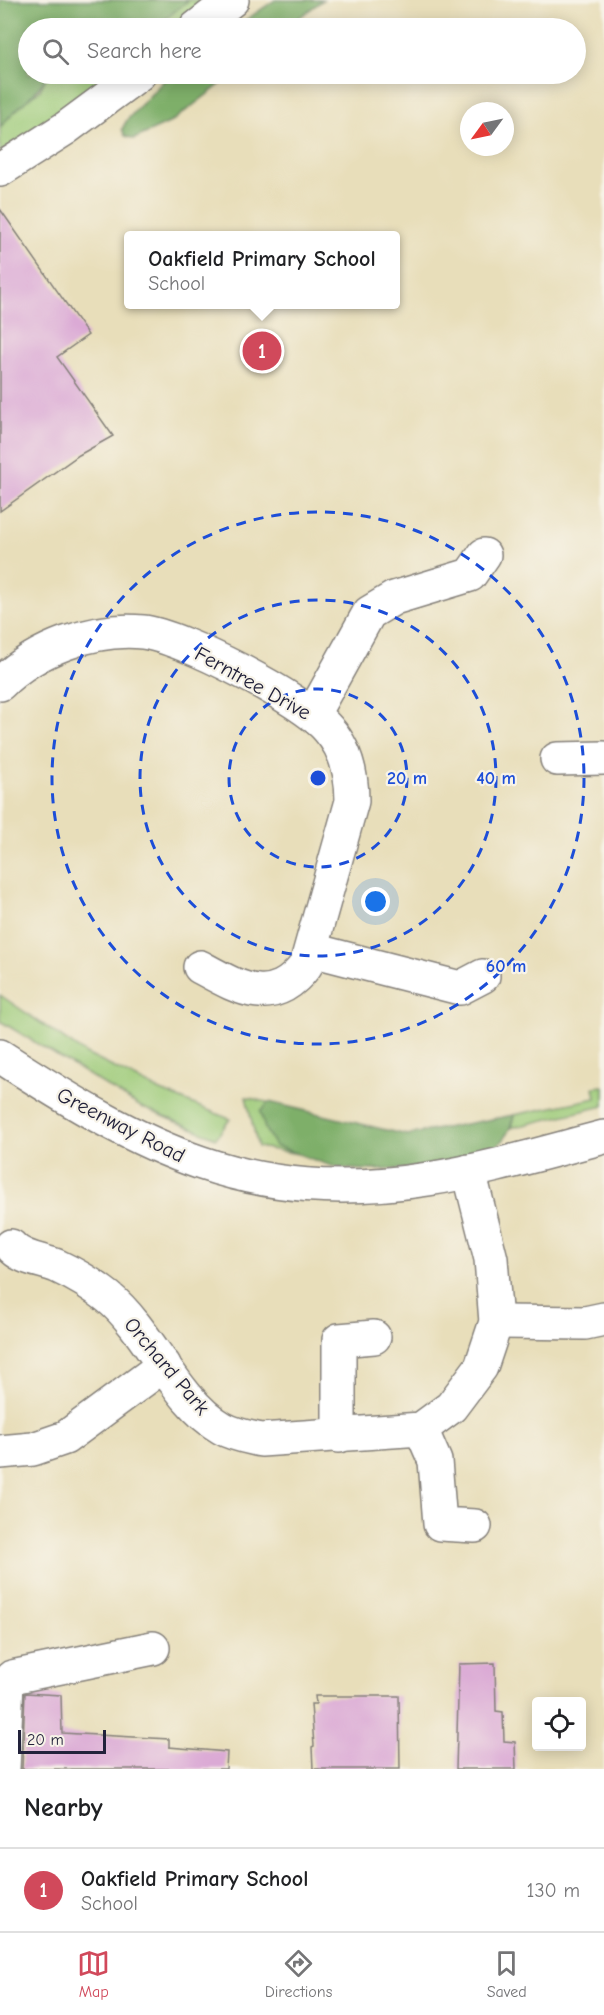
<!DOCTYPE html>
<style>
body{margin:0;font-family:"Comic Neue",sans-serif;background:#f6f6f6;color:#202124}
.controls{position:absolute;right:18px;bottom:18px;display:grid;overflow:hidden;border-radius:6px;box-shadow:0 3px 15px #0003}
.controls button{width:54px;height:54px;display:grid;place-items:center;padding:0;border:0;border-bottom:2px solid #e0e0e0;background:#fff;color:#202124;font:30px sans-serif}
.compass{position:absolute;left:460px;top:102px;width:54px;height:54px;border-radius:50%;background:#fff;box-shadow:0 3px 15px #0003;rotate:237deg}
.scale{position:absolute;left:18px;bottom:15px;width:88px;box-sizing:border-box;padding-left:6px;border:3px solid #22223b;border-top:0;font-size:16px;line-height:21px;white-space:nowrap;color:#22223b;-webkit-text-stroke:4px #f7f3e8;paint-order:stroke}
.you{position:absolute;left:376px;top:902px;width:21px;height:21px;margin:-15px;border:4px solid #fff;border-radius:50%;background:#1a73e8;box-shadow:0 0 0 9px #1a73e833}
.badge{display:grid;place-items:center;width:39px;height:39px;border-radius:50%;background:#d1495b;color:#fff;font-size:20px;font-weight:700}
.pin{position:absolute;translate:-50% -50%;border:3px solid #fff;box-shadow:0 2px 6px #0006}
.popup{position:absolute;left:124px;top:231px;width:276px;height:78px;box-sizing:border-box;display:grid;place-content:center;border-radius:6px;background:#fff;filter:drop-shadow(0 2px 4px #0005);font-size:20px;white-space:nowrap;color:#757577}
.popup b{font-size:22px;color:#202124}
.popup::after{content:'';position:absolute;left:50%;top:100%;margin-left:-12px;border:12px solid transparent;border-top-color:#fff}
.list{margin:0;padding:0;list-style:none}
h2{display:flex;justify-content:space-between;align-items:center;height:78px;margin:0;padding:0 24px;font-size:26px}
h2 small{font-size:20px;font-weight:400;color:#757577}
.list li{display:grid;grid-template-columns:39px 1fr auto;gap:18px;align-items:center;box-sizing:border-box;height:84px;padding:0 24px;border-top:2px solid #e0e0e0}
.list b{display:block;font-size:22px;white-space:nowrap}
.list p{margin:0;font-size:20px;white-space:nowrap;color:#757577}
.list em{font-size:20px;font-style:normal;color:#757577}
.icon{flex:none;width:33px;height:33px;fill:none;stroke:currentColor;stroke-width:2;stroke-linecap:round;stroke-linejoin:round}
.map{position:relative;flex:none;width:604px;height:1769px;overflow:hidden}
.search{position:absolute;background:#fff;box-shadow:0 3px 15px #0003;left:18px;right:18px;top:18px;height:66px;display:flex;align-items:center;gap:15px;box-sizing:border-box;padding:0 21px;border-radius:33px;color:#757577;font-size:22px}
.sheet{height:162px;background:#fff}
nav{display:flex;justify-content:space-around;align-items:center;box-sizing:border-box;height:84px;border-top:2px solid #e0e0e0;background:#fff;font-size:16px;color:#757577}
nav a{display:grid;justify-items:center;gap:3px}
nav .on{color:#d1495b}
.map>svg:first-child{display:block}
.green{fill:#9ecb79;stroke:#60765a;stroke-width:1.5}
.forest{fill:#7eaf69;stroke:#506852;stroke-width:1.5}
.building{fill:#dbaad5}
.lines{fill:none;stroke-linecap:round;stroke-linejoin:round}
.minor-casing{stroke:#85807a;stroke-width:36}
.tertiary-casing{stroke:#85807a;stroke-width:36}
.minor{stroke:#fff;stroke-width:33}
.tertiary{stroke:#fff;stroke-width:33}
.ring{fill:none;stroke:#1d4ed8;stroke-width:3;stroke-dasharray:10 8}
.labels{text-anchor:middle;dominant-baseline:central;stroke-width:4.5;stroke-linejoin:round;paint-order:stroke}
.street-label{font-size:21px;fill:#22223b;stroke:#f7f3e8}
.centre{fill:#1d4ed8;stroke:#f7f3e8;stroke-width:3}
.ring-label{font-size:18px;text-anchor:middle;font-weight:bold;fill:#1d4ed8;stroke:#f7f3e8;stroke-width:4.5;stroke-linejoin:round;paint-order:stroke}
</style>
<div class="map">
<svg width="604" height="1769" viewBox="0 0 604 1769">
<rect width="100%" height="100%" fill="#f7f3e8"/>
<filter id="ink" filterUnits="userSpaceOnUse"><feTurbulence type="fractalNoise" baseFrequency=".0167" numOctaves="2"/><feDisplacementMap in="SourceGraphic" scale="12" xChannelSelector="R" yChannelSelector="G"/><feConvolveMatrix kernelMatrix="1 2 1 2 8 2 1 2 1" color-interpolation-filters="sRGB"/></filter>
<filter id="wash" filterUnits="userSpaceOnUse"><feTurbulence type="fractalNoise" baseFrequency=".008" numOctaves="4" result="noise"/><feDisplacementMap in="SourceGraphic" scale="24" xChannelSelector="R" yChannelSelector="G"/><feGaussianBlur stdDeviation="1.35" result="paint"/><feColorMatrix in="noise" values="0 0 0 0 0 0 0 0 0 0 0 0 0 0 0 0 0 1.4 0 .05"/><feComposite in="paint" operator="in"/></filter>
<g filter="url(#wash)">
<rect width="100%" height="100%" fill="#e8deba"/>
<g class="green">
<polygon points="189,0 208,0 172,28 138,28 165,18"/>
<polygon points="48,74 113,74 62,113 0,153 0,128 12,112 40,90"/>
<polygon points="0,995 86,1054 161,1091 230,1119 216,1138 141,1107 0,1021"/>
<polygon points="604,1086 604,1106 511,1128 514,1115 596,1098 594,1087"/>
<polygon points="246,1097 271,1103 275,1146 310,1156 258,1147"/>
</g>
<g class="forest">
<path d="M 0,0 L 189,0 L 165,19 L 138,28 L 28,28 L 28,74 L 48,74 C 37,96 15,107 0,128 Z"/>
<polygon points="275,0 323,0 285,28 234,28"/>
<polygon points="170,74 234,74 171,122 134,139 125,136 122,129 127,120"/>
<path d="M 269,1102 L 407,1135 L 514,1115 C 510,1132 504,1141 490,1152 C 468,1168 363,1174 336,1167 C 316,1162 296,1152 275,1146 L 265,1129 L 260,1112 Z"/>
</g>
<g id="blocks">
<g class="building">
<polygon points="0,209 88,335 57,357 113,436 79,455 0,511"/>
<polygon points="495,1663 496,1711 503,1712 504,1741 515,1742 516,1769 456,1769 459,1664"/>
<polygon points="25,1693 61,1695 62,1733 169,1739 169,1747 227,1752 226,1769 22,1769"/>
<polygon points="315,1696 399,1696 400,1769 313,1769 312,1747 314,1746 311,1704 316,1704"/>
</g>
</g>
</g>
<g filter="url(#ink)">
<use href="#blocks" fill-opacity="0" stroke="#85807a" stroke-width="1.5"/>
<g class="lines">
<g class="minor-casing">
<g id="minor">
<path d="M 0,684 C 35,649 93,627 143,632 C 181,636 303,699 328,729 C 346,749 352,775 352,801 L 306,965 C 273,1009 240,989 200,967"/>
<polyline points="313,714 369,613 394,598 470,575 484,555"/>
<polyline points="557,759 604,758"/>
<polyline points="312,950 460,988 483,976"/>
<path d="M 11,1246 C 21,1259 42,1260 57,1266 C 74,1274 93,1285 108,1297 C 150,1331 175,1401 222,1428 C 234,1435 248,1437 261,1440 L 421,1429 L 451,1407 L 481,1367 L 496,1322 L 491,1259 L 469,1171"/>
<polyline points="496,1322 585,1323 604,1319"/>
<polyline points="421,1429 435,1461 440,1524 475,1526"/>
<polyline points="339,1436 339,1340 374,1337"/>
<polyline points="0,1452 33,1449 65,1438 164,1365"/>
<polyline points="3,1769 7,1682 12,1677 153,1648"/>
</g>
</g>
<g class="tertiary-casing">
<g id="tertiary">
<polyline points="196,28 232,0"/>
<polyline points="0,170 66,128 139,74"/>
<path d="M 0,1056 C 144,1149 250,1207 428,1179 C 487,1170 546,1152 604,1137"/>
</g>
</g>
<use href="#minor" class="minor"/>
<use href="#tertiary" class="tertiary"/>
</g>
</g>
<g class="ring">
<circle cx="318" cy="778" r="89"/>
<circle cx="318" cy="778" r="178"/>
<circle cx="318" cy="778" r="266"/>
</g>
<g class="labels">
<g class="street-label">
<text transform="translate(253 683) rotate(29)">Ferntree Drive</text>
<text transform="translate(121 1125) rotate(27)">Greenway Road</text>
<text transform="translate(167 1366) rotate(50)">Orchard Park</text>
</g>
</g>
<circle cx="318" cy="778" r="9" class="centre"/>
<g class="ring-label">
<text x="407" y="784">20 m</text>
<text x="496" y="784">40 m</text>
<text x="506" y="972">60 m</text>
</g>
</svg>
<div class="controls">
<button><svg class="icon" aria-label="locate" viewBox="0 0 24 24"><circle cx="12" cy="12" r="6"/><path d="M12 2v4M12 18v4M2 12h4M18 12h4"/></svg></button>
</div>
<svg class="compass" viewBox="-18 -18 36 36"><path d="M0-13l5 13h-10z" fill="#e53935"/><path d="M0 13l5-13h-10z" fill="#757577"/></svg>
<div class="scale">20 m</div>
<div class="you"></div>
<div class="pin badge" style="left:262px;top:351px">1</div>
<div class="popup"><b>Oakfield Primary School</b>School</div>
<div class="search"><svg class="icon" aria-label="search" viewBox="0 0 24 24"><circle cx="10" cy="10" r="6"/><path d="M15 15l6 6"/></svg>Search here</div>
</div>
<section class="sheet">
<h2>Nearby<small></small></h2>
<ul class="list">
<li><span class="badge">1</span><div><b>Oakfield Primary School</b><p>School</p></div><em>130 m</em></li>
</ul>
</section>
<nav>
<a class="on"><svg class="icon" aria-label="map" viewBox="0 0 24 24"><path d="M3 6l6-2 6 2 6-2v14l-6 2-6-2-6 2zM9 4v14M15 6v14"/></svg>Map</a>
<a><svg class="icon" aria-label="directions" viewBox="0 0 24 24"><path d="M12 3l9 9-9 9-9-9zM9 14v-3h6M13 9l2 2-2 2"/></svg>Directions</a>
<a><svg class="icon" aria-label="saved" viewBox="0 0 24 24"><path d="M7 4h10v16l-5-4-5 4z"/></svg>Saved</a>
</nav>
